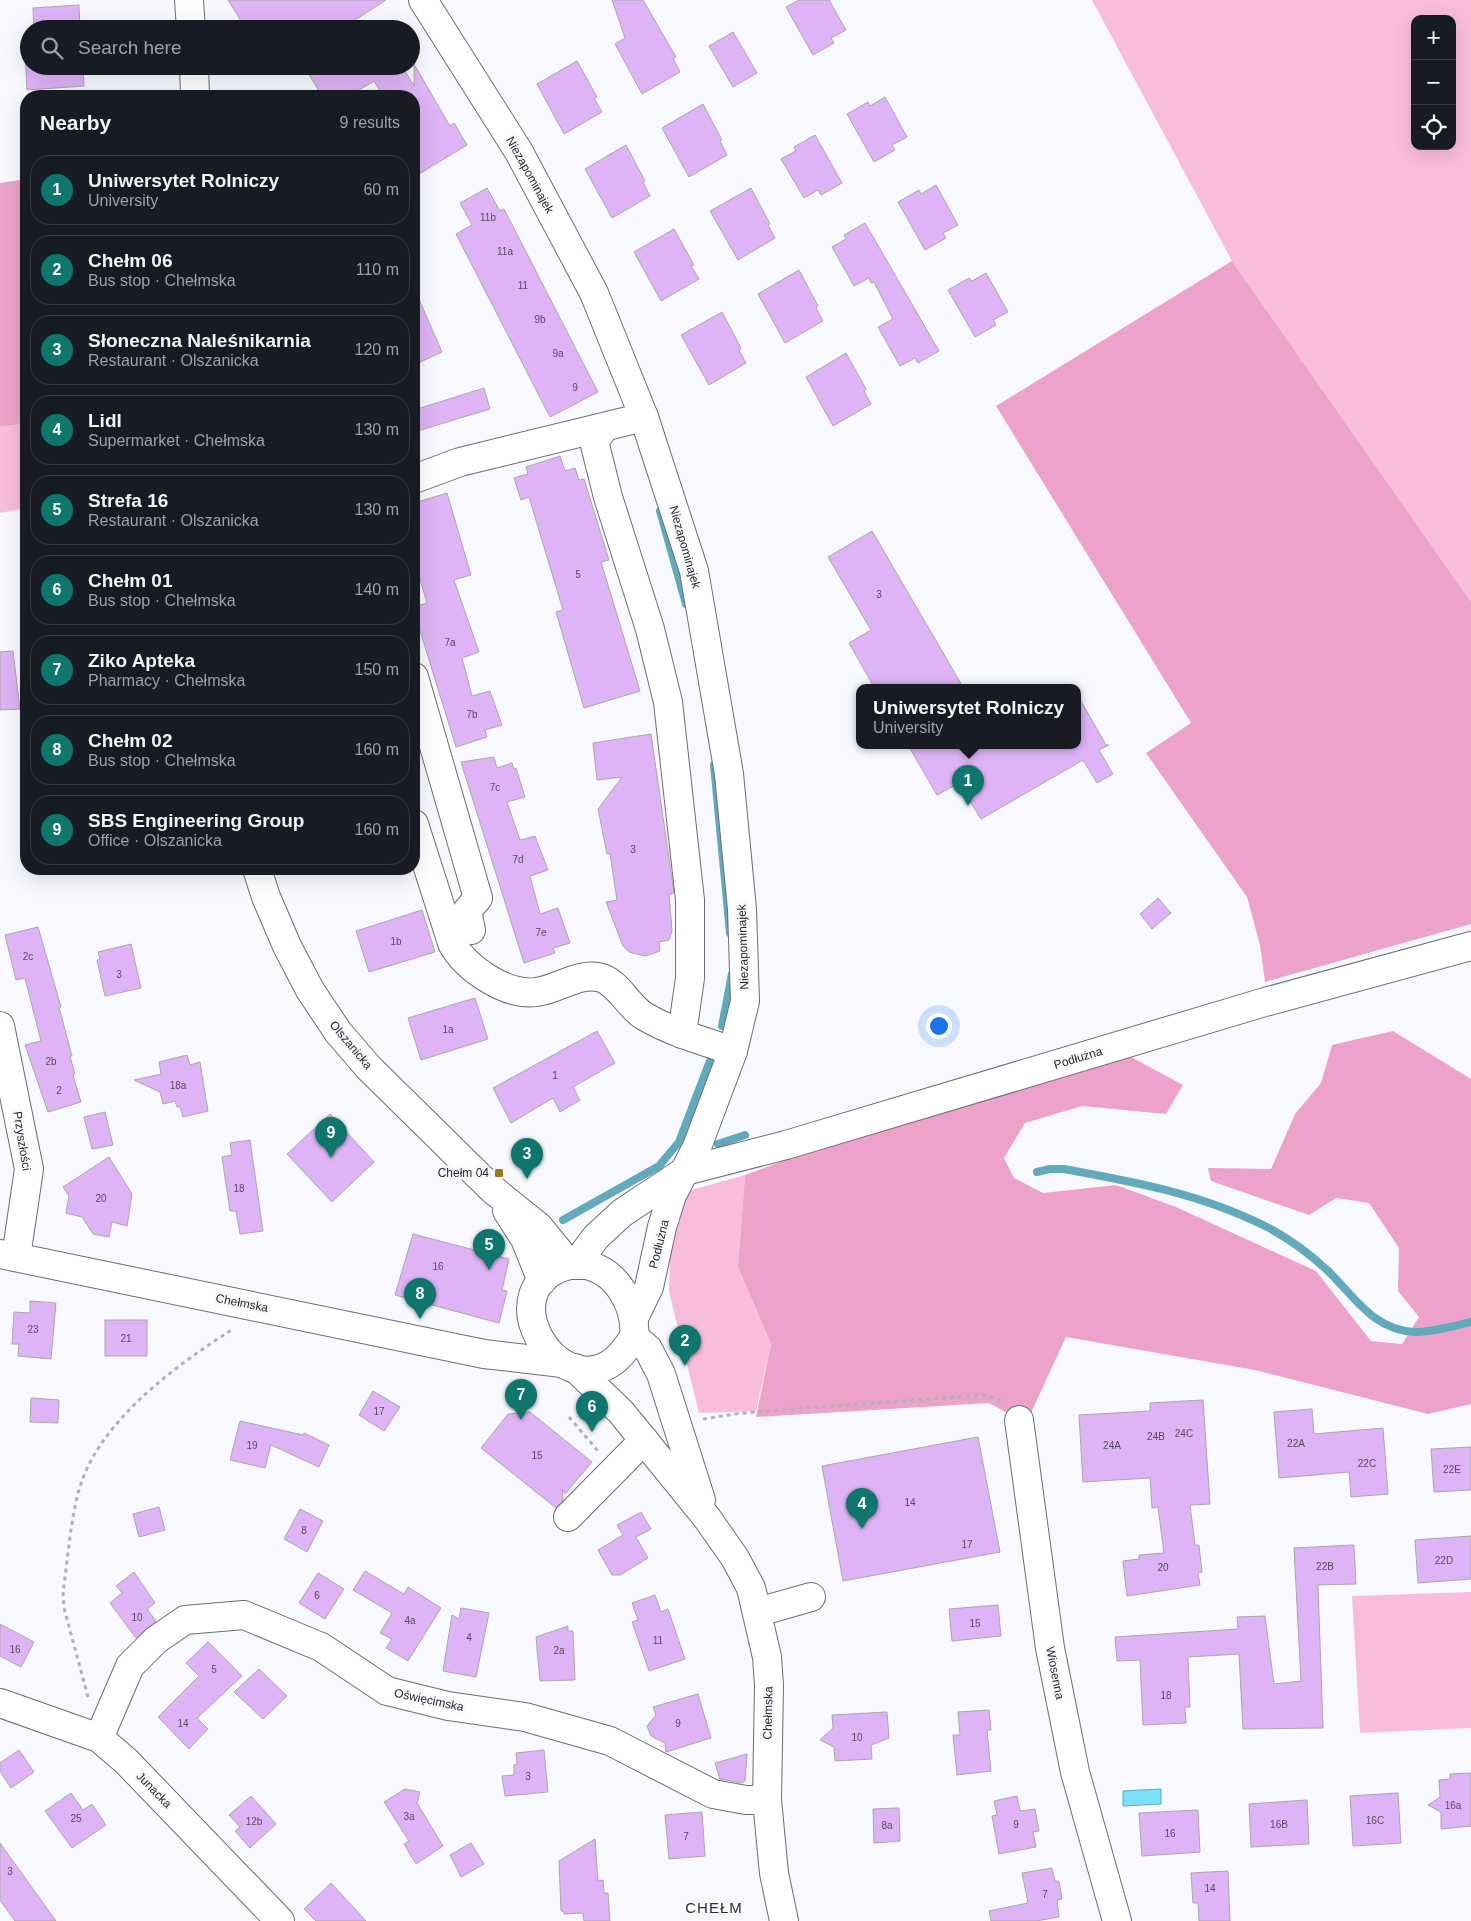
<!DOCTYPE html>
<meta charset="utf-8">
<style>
body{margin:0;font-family:Helvetica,sans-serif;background:#20242c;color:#f1f3f6}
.controls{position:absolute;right:15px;top:15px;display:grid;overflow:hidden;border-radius:10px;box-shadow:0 5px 20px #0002}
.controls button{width:45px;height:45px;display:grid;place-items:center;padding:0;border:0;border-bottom:1px solid #363941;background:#171b24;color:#f1f3f6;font:25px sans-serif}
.you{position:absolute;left:938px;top:1025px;width:18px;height:18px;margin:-12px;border:4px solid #fff;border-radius:50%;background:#1a73e8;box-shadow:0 0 0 8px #1a73e833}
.badge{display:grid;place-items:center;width:32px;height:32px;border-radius:50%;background:#0f766e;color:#fff;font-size:16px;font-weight:700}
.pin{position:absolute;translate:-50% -41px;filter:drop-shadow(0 1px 2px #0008)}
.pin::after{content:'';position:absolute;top:26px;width:18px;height:15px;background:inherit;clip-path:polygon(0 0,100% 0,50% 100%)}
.popup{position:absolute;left:856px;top:684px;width:225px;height:65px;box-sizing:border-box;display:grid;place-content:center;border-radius:10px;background:#171b24;filter:drop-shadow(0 1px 4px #0005);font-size:16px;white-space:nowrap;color:#9ea1a6}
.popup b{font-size:19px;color:#f1f3f6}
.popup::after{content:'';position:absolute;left:50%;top:100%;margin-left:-10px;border:10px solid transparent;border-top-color:#171b24}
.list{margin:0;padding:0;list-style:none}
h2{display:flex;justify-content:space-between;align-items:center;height:65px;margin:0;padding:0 20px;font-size:21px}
h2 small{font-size:16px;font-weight:400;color:#9ea1a6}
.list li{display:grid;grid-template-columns:32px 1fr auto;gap:15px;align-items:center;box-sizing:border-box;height:70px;margin:0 10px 10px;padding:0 10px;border:1px solid #363941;border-radius:20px}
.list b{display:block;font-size:19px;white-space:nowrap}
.list p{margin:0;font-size:16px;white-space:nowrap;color:#9ea1a6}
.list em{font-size:16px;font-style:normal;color:#9ea1a6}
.icon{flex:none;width:28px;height:28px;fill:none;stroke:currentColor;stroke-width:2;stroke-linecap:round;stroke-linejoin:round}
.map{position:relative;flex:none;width:1471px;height:1921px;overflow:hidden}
.search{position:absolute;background:#171b24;box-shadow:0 5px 20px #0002;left:20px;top:20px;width:400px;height:55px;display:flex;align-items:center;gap:12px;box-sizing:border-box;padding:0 18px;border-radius:28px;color:#9ea1a6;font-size:19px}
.panel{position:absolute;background:#171b24;box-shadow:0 5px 20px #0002;left:20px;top:90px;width:400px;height:785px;border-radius:20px}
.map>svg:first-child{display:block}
.green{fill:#f8bddc;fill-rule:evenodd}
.forest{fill:#eca2ca}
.water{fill:#7be0fa;stroke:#62a9bc}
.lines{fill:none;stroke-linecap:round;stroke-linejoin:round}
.stream{stroke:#62a9bc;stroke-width:8}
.building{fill:#dfb4f6;stroke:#aaa6ac}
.minor-casing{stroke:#6c6d73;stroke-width:30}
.path{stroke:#b1b2b7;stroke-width:3;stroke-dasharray:4 4;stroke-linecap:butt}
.minor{stroke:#fff;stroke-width:28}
.poi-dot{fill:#9c7722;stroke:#f8f9ff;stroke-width:2}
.labels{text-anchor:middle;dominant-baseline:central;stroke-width:5;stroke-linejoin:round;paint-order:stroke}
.number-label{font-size:10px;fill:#564b5e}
.street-label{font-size:12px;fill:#28282b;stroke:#f8f9ff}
.poi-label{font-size:12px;fill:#28282b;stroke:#f8f9ff;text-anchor:end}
.quarter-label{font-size:15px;letter-spacing:1px;fill:#2c2c32;stroke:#f8f9ff}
</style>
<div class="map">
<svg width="1471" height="1921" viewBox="0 0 1471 1921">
<rect width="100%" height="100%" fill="#f8f9ff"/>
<g class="green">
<path d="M 1092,0 L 1471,0 L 1471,602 L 1232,261 ZM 1415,19 L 1452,19 L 1452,146 L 1415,146 Z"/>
<polygon points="26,423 26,508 0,513 0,427"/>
<polygon points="745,1175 738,1267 771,1344 756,1411 699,1413 669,1292 670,1252 688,1191"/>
<polygon points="1471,1592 1471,1728 1360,1733 1352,1596"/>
</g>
<g class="forest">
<polygon points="26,179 26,423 0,427 0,183"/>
<polygon points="1232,261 1471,602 1471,924 1265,982 1260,945 1247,897 1146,753 1191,723 996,406"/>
<polygon points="1393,1031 1471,1079 1471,1404 1428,1414 1255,1370 1066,1337 1029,1417 1008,1420 1007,1413 989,1403 756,1417 771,1344 738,1267 745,1175 849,1137 1131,1057 1183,1085 1166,1114 1082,1106 1025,1123 1004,1158 1014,1178 1043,1193 1116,1185 1176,1207 1316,1271 1371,1341 1402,1344 1419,1317 1398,1291 1399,1248 1369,1203 1336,1198 1309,1215 1211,1181 1208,1168 1271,1169 1295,1114 1321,1083 1332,1045"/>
</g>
<polygon class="water" points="1161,1789 1161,1804 1123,1806 1123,1791"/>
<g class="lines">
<g class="stream">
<polyline points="660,511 686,604"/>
<polyline points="714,765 730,933"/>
<polyline points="722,1026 732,974"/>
<polyline points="718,1144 745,1135"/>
<path d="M 1037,1172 L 1050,1169 L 1064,1169 C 1135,1182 1202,1194 1267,1227 C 1290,1239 1309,1253 1328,1271 C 1354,1296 1374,1331 1415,1332 C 1433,1332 1453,1326 1471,1322"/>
<polyline points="563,1220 659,1166 679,1142 710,1061"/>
</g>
</g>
<g class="building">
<polygon points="228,0 386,0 341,29 246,29"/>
<polygon points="612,0 643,0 676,57 673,58 680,72 642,94 615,44 625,38"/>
<polygon points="799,0 829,0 846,30 831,38 834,43 813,55 786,7"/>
<polygon points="79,5 80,29 34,29 33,8"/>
<polygon points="733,32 757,73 733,87 709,46"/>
<polygon points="29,51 29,66 83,66 84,86 27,90 25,52"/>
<polygon points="577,61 597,97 594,98 602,112 564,134 537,84"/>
<polygon points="414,64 450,126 454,123 467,145 414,177 414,96 383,96 374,81 349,96 322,96 304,66 402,66 414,86"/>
<polygon points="885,97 907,137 892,145 895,150 874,162 847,114 868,102 870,106"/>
<polygon points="703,104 722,140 720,141 727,155 689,177 662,128"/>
<polygon points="815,135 842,183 821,195 818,190 804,198 781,159 796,151 794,147"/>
<polygon points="626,145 645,181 643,182 650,196 612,218 585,169"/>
<polygon points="936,185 958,225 943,233 946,238 925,250 898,202 919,190 921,194"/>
<polygon points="487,188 500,211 504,209 598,392 550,417 456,234 472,225 460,203"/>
<polygon points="751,188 770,224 768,225 775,238 738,260 710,211"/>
<polygon points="865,223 939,351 918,363 915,358 900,366 878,327 893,319 874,282 871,283 869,278 854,286 832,247 846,239 844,235"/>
<polygon points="674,229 694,265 691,266 699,279 661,301 634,252"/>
<polygon points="799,270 818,306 816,308 823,321 785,343 758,294"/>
<polygon points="986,273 1008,312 993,320 996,325 975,337 948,290 969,278 972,281"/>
<polygon points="414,288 442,352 414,365"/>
<polygon points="722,312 741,348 739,350 746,363 709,385 681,335"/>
<polygon points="846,353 866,389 864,391 871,404 833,426 806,377"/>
<polygon points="484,388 490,409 414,432 414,410"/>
<polygon points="560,456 565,471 575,468 579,480 584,479 609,560 601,562 640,691 584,708 556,612 563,610 541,537 529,497 521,500 514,478 528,474 526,467"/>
<polygon points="447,493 471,575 454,580 479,652 462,658 472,696 490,691 502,725 485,730 487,737 456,747 414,611 414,607 427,603 414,559 414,503"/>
<polygon points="872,531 963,687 874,687 849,643 871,630 828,557"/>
<polygon points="13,651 20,709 0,710 0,652"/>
<polygon points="1077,694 1106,745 1109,745 1099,750 1113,774 1097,783 1083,760 981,819 959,783 937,795 908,745 1077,745"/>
<polygon points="651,734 674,893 669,894 672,931 669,940 659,942 660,951 645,956 629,952 623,946 606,902 617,900 610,854 607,854 598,809 622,777 597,780 593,743"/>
<polygon points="494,757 497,768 512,763 514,769 516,768 525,797 507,802 520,840 535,836 548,870 530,876 540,914 558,908 570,943 553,948 555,953 524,963 461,762"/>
<polygon points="1158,898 1171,913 1152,929 1140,914"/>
<polygon points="422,910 435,952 369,972 356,931"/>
<polygon points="38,927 61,1007 59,1007 72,1056 70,1056 75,1074 73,1075 81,1102 48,1112 25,1045 41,1041 25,978 16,980 5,935"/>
<polygon points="131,944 141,988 105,996 97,960 100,959 98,952"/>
<polygon points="475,998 488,1039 421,1060 408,1018"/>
<polygon points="597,1031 615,1063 573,1087 580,1100 560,1112 553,1098 511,1123 493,1088"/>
<polygon points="187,1055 190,1065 200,1062 208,1111 183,1117 180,1107 177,1107 175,1101 163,1104 160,1092 134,1080 161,1074 159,1062"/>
<polygon points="105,1112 113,1145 92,1149 84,1117"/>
<polygon points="330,1114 374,1162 332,1202 287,1154"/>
<polygon points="250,1140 263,1231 240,1234 236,1211 230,1211 222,1157 232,1155 230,1143"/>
<polygon points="109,1157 132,1194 127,1226 112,1222 109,1237 93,1234 82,1217 66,1213 69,1196 63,1187"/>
<polygon points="413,1234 509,1259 502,1290 507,1291 499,1323 395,1295"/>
<polygon points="30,1301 56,1303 51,1359 18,1356 19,1344 12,1344 14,1312 30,1313"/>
<rect x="105" y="1320" width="42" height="36"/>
<polygon points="373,1391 400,1407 384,1431 359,1415"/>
<polygon points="31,1398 59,1400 58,1423 30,1422"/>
<polygon points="1203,1400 1210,1504 1190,1505 1195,1545 1199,1545 1202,1572 1198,1573 1200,1585 1127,1596 1123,1561 1139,1559 1139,1555 1164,1553 1158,1507 1152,1508 1150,1478 1083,1482 1079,1415 1150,1411 1150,1403"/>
<polygon points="1312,1409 1314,1434 1383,1428 1388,1494 1351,1497 1349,1472 1279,1478 1274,1412"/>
<polygon points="530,1412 592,1462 565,1494 562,1489 563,1500 556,1508 481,1448 508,1414"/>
<polygon points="240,1421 303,1435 304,1433 329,1445 319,1467 271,1445 265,1468 230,1460"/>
<polygon points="978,1437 1000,1552 843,1581 822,1466"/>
<polygon points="1471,1447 1471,1490 1434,1492 1431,1449"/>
<polygon points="159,1507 165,1530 139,1537 133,1514"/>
<polygon points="300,1509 323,1521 307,1552 284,1539"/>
<polygon points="641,1512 651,1529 636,1537 648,1558 620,1575 612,1575 598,1550 623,1535 617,1525"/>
<polygon points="1471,1536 1471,1579 1418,1583 1415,1540"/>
<polygon points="1354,1545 1356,1584 1318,1585 1323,1728 1243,1729 1239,1654 1188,1657 1190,1707 1185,1707 1186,1723 1143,1725 1140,1660 1117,1661 1115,1637 1238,1629 1237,1617 1265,1616 1274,1684 1301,1681 1294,1548"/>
<polygon points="365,1571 404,1594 408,1587 441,1608 408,1661 386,1648 392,1639 380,1633 392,1613 353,1590"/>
<polygon points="134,1572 155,1603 147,1609 156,1621 136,1638 110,1603 122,1593 116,1586"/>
<polygon points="318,1573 344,1589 325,1619 299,1603"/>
<polygon points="655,1595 661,1612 668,1609 685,1659 649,1671 632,1622 638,1620 632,1603"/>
<polygon points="998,1605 1001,1636 952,1641 949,1609"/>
<polygon points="461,1608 489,1613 476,1677 443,1671 452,1615 459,1619"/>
<polygon points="0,1624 34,1642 21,1667 0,1656"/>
<polygon points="568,1626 568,1631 573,1631 575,1680 540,1681 536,1637"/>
<polygon points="208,1642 242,1676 197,1718 208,1729 189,1749 158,1717 199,1676 186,1663"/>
<polygon points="259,1669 287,1696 263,1719 234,1692"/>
<polygon points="698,1694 711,1738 666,1752 665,1743 651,1736 647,1726 656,1715 653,1707"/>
<polygon points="989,1710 991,1730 987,1730 991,1771 957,1775 953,1735 960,1735 958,1712"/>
<polygon points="887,1712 889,1738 871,1745 872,1759 835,1761 834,1747 820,1740 833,1728 832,1715"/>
<polygon points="19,1750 34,1772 11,1788 0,1771 0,1763"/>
<polygon points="544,1750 548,1792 505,1796 502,1776 514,1775 514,1765 517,1764 516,1753"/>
<polygon points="747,1754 745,1781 742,1783 720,1779 715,1763"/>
<polygon points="1471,1773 1471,1826 1441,1829 1441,1812 1428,1805 1440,1797 1439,1780 1450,1779 1450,1774"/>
<polygon points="405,1789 420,1792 417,1803 443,1846 416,1864 404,1844 409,1841 384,1802"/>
<polygon points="71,1793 83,1810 92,1804 106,1825 72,1848 45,1811"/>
<polygon points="1398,1793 1401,1843 1353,1846 1350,1796"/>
<polygon points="251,1796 276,1824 250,1848 235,1831 240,1827 229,1815"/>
<polygon points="1017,1796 1020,1811 1035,1809 1039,1831 1033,1832 1036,1847 999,1854 992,1816 997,1815 994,1801"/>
<polygon points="1307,1800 1309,1844 1251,1847 1249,1804"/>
<polygon points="899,1808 900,1841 874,1843 873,1809"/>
<polygon points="1198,1810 1200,1852 1142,1856 1139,1813"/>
<polygon points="702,1812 705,1856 669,1859 665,1815"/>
<polygon points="595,1839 598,1881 603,1880 604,1893 608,1893 610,1921 584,1921 583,1913 564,1914 563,1911 561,1911 559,1861"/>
<polygon points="0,1843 56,1921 15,1921 0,1900"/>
<polygon points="471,1843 484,1864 461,1877 450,1855"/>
<polygon points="1052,1868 1055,1881 1059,1881 1062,1899 1057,1900 1059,1917 1036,1921 991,1921 989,1911 1028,1903 1022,1873"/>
<polygon points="1228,1871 1230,1921 1199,1921 1198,1903 1193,1903 1191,1873"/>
<polygon points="331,1883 366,1921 316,1921 304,1909"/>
</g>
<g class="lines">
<g class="minor-casing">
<g id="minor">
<polyline points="189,0 191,29"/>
<polyline points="423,0 519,152 594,293 644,417 694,571 729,774 742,909 745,1001 733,1051 697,1147 672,1195 662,1227 649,1287 634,1318"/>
<polyline points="194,66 195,96"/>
<polyline points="605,427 594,441 608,497 650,629 668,702 690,900 690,978 682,1034"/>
<polyline points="414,479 460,462 644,417"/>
<polyline points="414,677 478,898 467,911 471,930"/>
<path d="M 414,824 L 452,943 C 465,968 506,996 536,992 C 557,990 580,971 602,978 C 620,985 628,1006 644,1016 C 671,1032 703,1041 733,1051"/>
<polyline points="257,869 266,897 287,946 310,990 338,1032 369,1068 492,1189 539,1227 570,1265"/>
<polyline points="0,1026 29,1169 16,1257"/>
<polyline points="507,1211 525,1239 542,1281"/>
<polyline points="0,1254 484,1354 562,1363"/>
<path d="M 570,1265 C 575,1265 581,1265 586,1265 C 618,1271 637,1308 634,1337 C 628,1346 623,1354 614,1361 C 556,1405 486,1285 570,1265 Z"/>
<polyline points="575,1265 596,1237 622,1213 685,1171 786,1145 1265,1002 1471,946"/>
<polyline points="634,1337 648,1349 661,1374 701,1500"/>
<polyline points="575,1368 621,1412 707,1518 735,1558 751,1588 767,1657 769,1685 767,1800 774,1873 784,1921"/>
<polyline points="1019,1420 1050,1648 1075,1772 1117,1921"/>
<polyline points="568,1517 644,1440"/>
<polyline points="758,1612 811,1597"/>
<polyline points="0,1703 99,1738 126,1761 280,1921"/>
<polyline points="99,1738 130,1666 156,1640 185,1620 244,1615 321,1647 387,1691 448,1706 525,1717 610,1741 713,1794 746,1800 767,1800"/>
</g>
</g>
<g class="path">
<polyline points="569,1417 598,1451"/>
<polyline points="703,1419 742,1413 983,1395 1002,1401"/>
<path d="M 88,1697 L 64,1608 L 63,1592 C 68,1559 70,1522 79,1490 C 98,1422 175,1366 233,1329"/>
</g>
<use href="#minor" class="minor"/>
</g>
<rect class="poi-dot" x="494" y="1168" width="10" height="10" rx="2.5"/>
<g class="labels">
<g class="number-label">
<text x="488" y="217">11b</text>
<text x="505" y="251">11a</text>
<text x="523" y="285">11</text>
<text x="540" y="319">9b</text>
<text x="558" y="353">9a</text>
<text x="575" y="387">9</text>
<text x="578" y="574">5</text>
<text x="879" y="594">3</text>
<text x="450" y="642">7a</text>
<text x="472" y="714">7b</text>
<text x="495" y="787">7c</text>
<text x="633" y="849">3</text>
<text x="518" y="859">7d</text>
<text x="541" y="932">7e</text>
<text x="396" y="941">1b</text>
<text x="28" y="956">2c</text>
<text x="119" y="974">3</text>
<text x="448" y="1029">1a</text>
<text x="51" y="1061">2b</text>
<text x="555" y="1075">1</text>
<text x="178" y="1085">18a</text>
<text x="59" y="1090">2</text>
<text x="239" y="1188">18</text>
<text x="101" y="1198">20</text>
<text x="438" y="1266">16</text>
<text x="33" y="1329">23</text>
<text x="126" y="1338">21</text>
<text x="379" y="1411">17</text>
<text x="1184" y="1433">24C</text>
<text x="1156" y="1436">24B</text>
<text x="1296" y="1443">22A</text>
<text x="252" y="1445">19</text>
<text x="1112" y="1445">24A</text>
<text x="537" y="1455">15</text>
<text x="1367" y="1463">22C</text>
<text x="1452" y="1469">22E</text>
<text x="910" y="1502">14</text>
<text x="304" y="1530">8</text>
<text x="967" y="1544">17</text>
<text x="1444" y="1560">22D</text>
<text x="1325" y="1566">22B</text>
<text x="1163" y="1567">20</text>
<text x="317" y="1595">6</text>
<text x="137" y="1617">10</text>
<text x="410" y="1620">4a</text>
<text x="975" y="1623">15</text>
<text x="469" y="1637">4</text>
<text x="658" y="1640">11</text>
<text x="15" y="1649">16</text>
<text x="559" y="1650">2a</text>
<text x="214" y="1669">5</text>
<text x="1166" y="1695">18</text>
<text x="183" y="1723">14</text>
<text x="678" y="1723">9</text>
<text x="857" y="1737">10</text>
<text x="528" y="1776">3</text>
<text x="1453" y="1805">16a</text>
<text x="409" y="1816">3a</text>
<text x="76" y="1818">25</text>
<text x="1375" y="1820">16C</text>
<text x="254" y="1821">12b</text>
<text x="1016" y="1824">9</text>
<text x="1279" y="1824">16B</text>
<text x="887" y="1825">8a</text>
<text x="1170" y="1833">16</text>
<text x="686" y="1836">7</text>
<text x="10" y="1871">3</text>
<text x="1210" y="1888">14</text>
<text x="1045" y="1894">7</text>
</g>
<g class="street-label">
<text transform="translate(530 175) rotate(61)">Niezapominajek</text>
<text transform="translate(685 547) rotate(74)">Niezapominajek</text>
<text transform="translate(743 947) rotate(-92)">Niezapominajek</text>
<text transform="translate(351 1045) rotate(50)">Olszanicka</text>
<text transform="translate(1078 1058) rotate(-17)">Podłużna</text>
<text transform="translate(22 1141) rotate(81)">Przyszłości</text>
<text transform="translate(659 1244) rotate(-76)">Podłużna</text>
<text transform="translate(242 1303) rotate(11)">Chełmska</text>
<text transform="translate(1055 1673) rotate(79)">Wiosenna</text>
<text transform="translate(429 1700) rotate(12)">Oświęcimska</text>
<text transform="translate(768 1713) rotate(-89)">Chełmska</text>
<text transform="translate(154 1790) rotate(46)">Junacka</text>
</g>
<g class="poi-label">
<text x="489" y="1173">Chełm 04</text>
</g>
<g class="quarter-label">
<text x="714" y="1907">CHEŁM</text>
</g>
</g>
</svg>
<div class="controls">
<button>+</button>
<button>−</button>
<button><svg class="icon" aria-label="locate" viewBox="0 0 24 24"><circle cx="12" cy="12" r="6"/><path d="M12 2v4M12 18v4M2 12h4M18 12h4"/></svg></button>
</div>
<div class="you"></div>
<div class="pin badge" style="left:968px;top:806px">1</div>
<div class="popup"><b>Uniwersytet Rolniczy</b>University</div>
<div class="pin badge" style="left:685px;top:1366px">2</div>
<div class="pin badge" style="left:527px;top:1179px">3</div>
<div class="pin badge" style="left:862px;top:1529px">4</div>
<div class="pin badge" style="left:489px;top:1270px">5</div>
<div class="pin badge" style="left:592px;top:1432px">6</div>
<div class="pin badge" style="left:521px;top:1420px">7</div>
<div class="pin badge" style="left:420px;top:1319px">8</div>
<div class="pin badge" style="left:331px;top:1158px">9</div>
<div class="search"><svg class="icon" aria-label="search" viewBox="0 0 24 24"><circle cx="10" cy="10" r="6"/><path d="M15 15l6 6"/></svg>Search here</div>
<section class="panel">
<h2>Nearby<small>9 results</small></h2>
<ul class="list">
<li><span class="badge">1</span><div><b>Uniwersytet Rolniczy</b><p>University</p></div><em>60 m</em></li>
<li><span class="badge">2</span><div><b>Chełm 06</b><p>Bus stop · Chełmska</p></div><em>110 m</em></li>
<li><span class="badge">3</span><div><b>Słoneczna Naleśnikarnia</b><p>Restaurant · Olszanicka</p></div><em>120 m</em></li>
<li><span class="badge">4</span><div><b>Lidl</b><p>Supermarket · Chełmska</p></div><em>130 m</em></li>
<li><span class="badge">5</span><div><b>Strefa 16</b><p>Restaurant · Olszanicka</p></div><em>130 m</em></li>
<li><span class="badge">6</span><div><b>Chełm 01</b><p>Bus stop · Chełmska</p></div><em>140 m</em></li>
<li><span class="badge">7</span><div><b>Ziko Apteka</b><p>Pharmacy · Chełmska</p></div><em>150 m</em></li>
<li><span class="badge">8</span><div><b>Chełm 02</b><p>Bus stop · Chełmska</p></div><em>160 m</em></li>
<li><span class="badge">9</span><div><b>SBS Engineering Group</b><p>Office · Olszanicka</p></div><em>160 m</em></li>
</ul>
</section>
</div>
